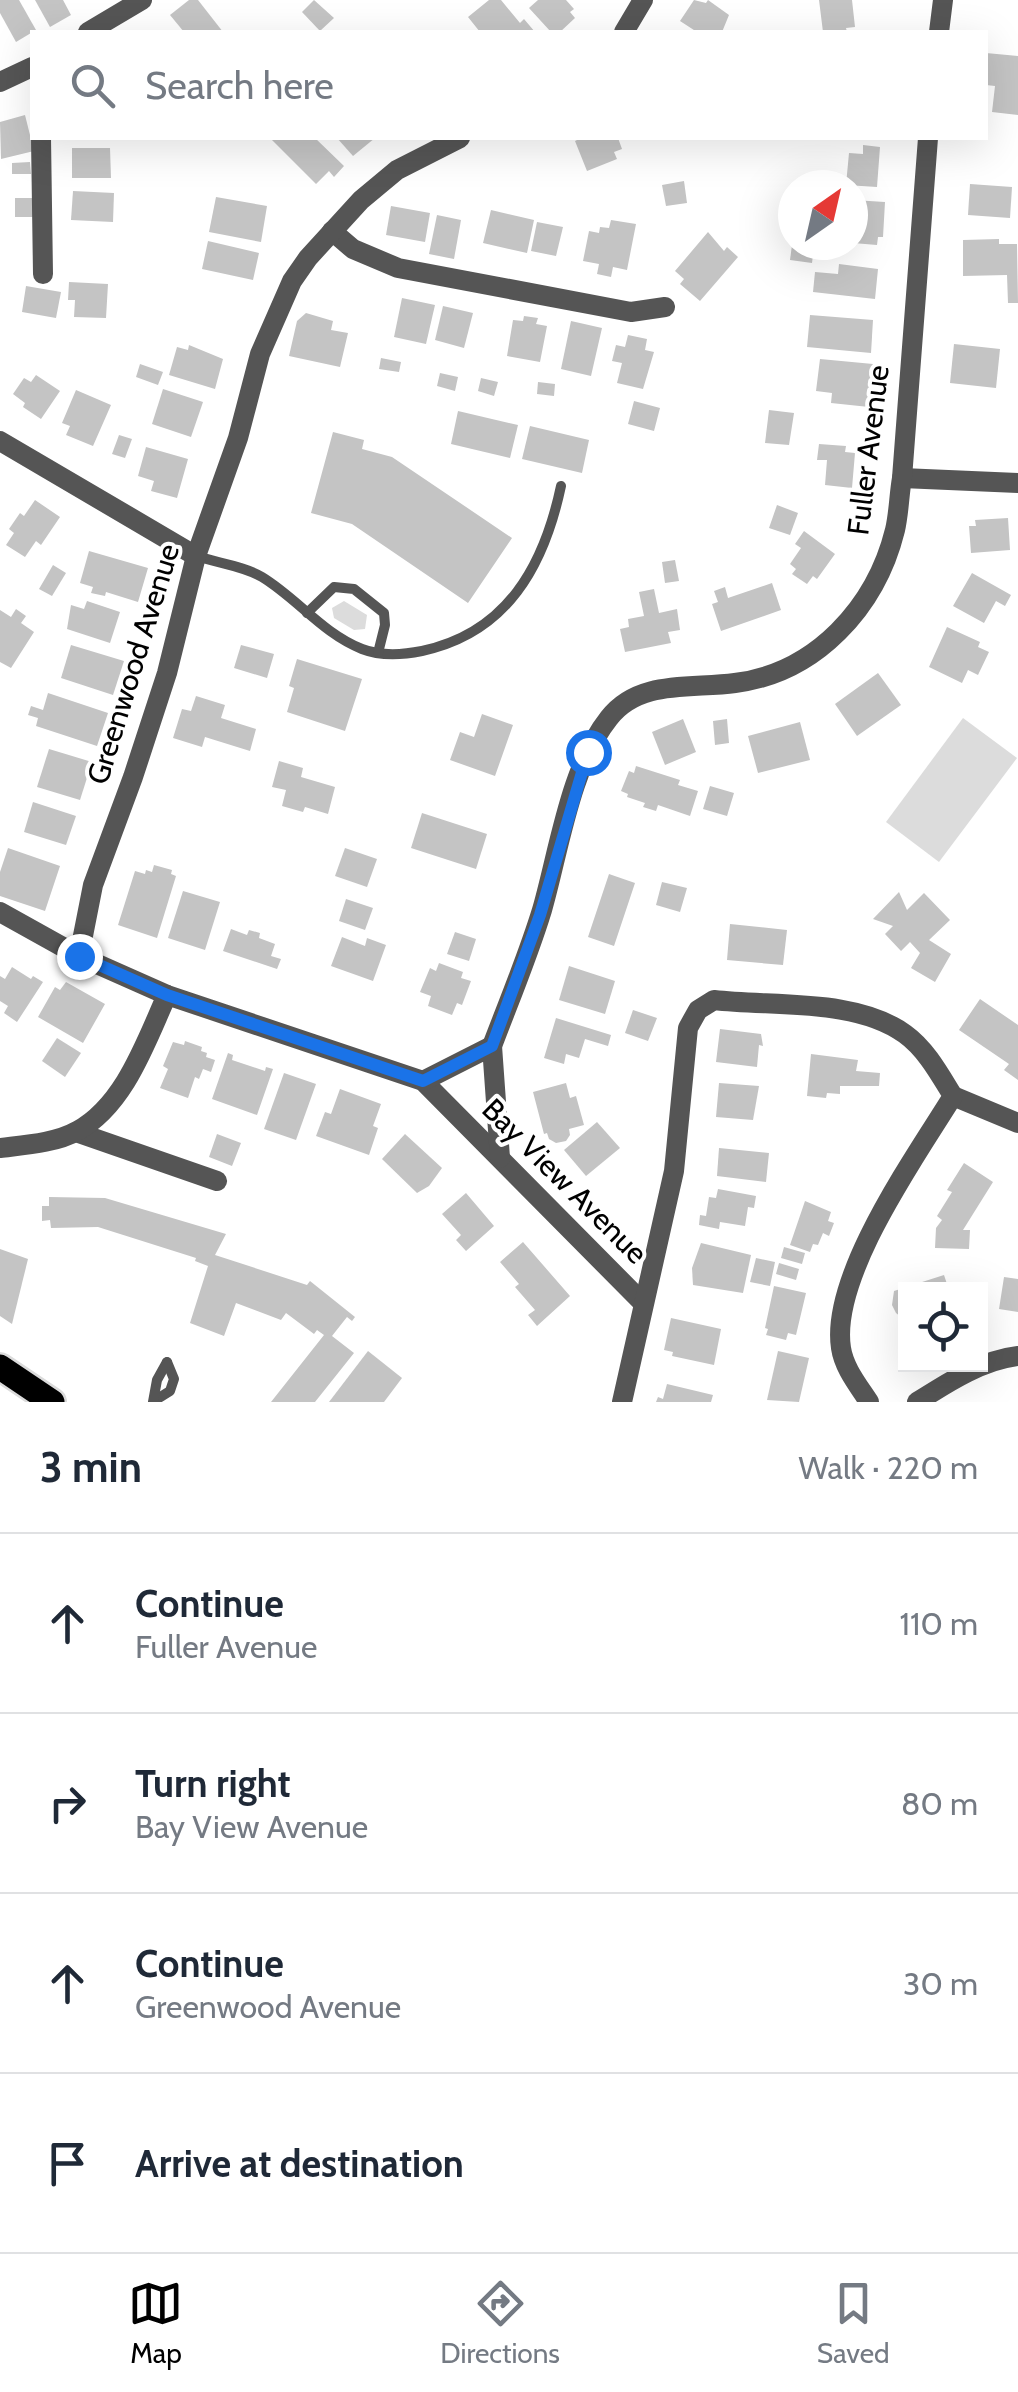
<!DOCTYPE html>
<meta charset="utf-8">
<style>
body{margin:0;font-family:Cabin,sans-serif;background:#f6f6f7;color:#1f2937}
.controls{position:absolute;right:30px;bottom:30px;display:grid;overflow:hidden;border-radius:0px;box-shadow:0 10px 40px #0002}
.controls button{width:90px;height:90px;display:grid;place-items:center;padding:0;border:0;border-bottom:2px solid #e0e1e3;background:#fff;color:#1f2937;font:50px sans-serif}
.compass{position:absolute;left:778px;top:170px;width:90px;height:90px;border-radius:50%;background:#fff;box-shadow:0 10px 40px #0002;rotate:34deg}
.stop{position:absolute;width:30px;height:30px;margin:-22px;border:8px solid #1a73e8;border-radius:50%;background:#fff}
.stop.end{background:#1a73e8;border-color:#fff;box-shadow:0 2px 10px #0008}
.list{margin:0;padding:0;list-style:none}
h2{display:flex;justify-content:space-between;align-items:center;height:130px;margin:0;padding:0 40px;font-size:42px}
h2 small{font-size:32px;font-weight:400;color:#747a83}
.list li{display:grid;grid-template-columns:65px 1fr auto;gap:30px;align-items:center;box-sizing:border-box;height:180px;padding:0 40px;border-top:2px solid #e0e1e3}
.list b{display:block;font-size:38px;white-space:nowrap}
.list p{margin:0;font-size:32px;white-space:nowrap;color:#747a83}
.list em{font-size:32px;font-style:normal;color:#747a83}
.icon{flex:none;width:55px;height:55px;fill:none;stroke:currentColor;stroke-width:2;stroke-linecap:round;stroke-linejoin:round}
.map{position:relative;flex:none;width:1018px;height:1402px;overflow:hidden}
.search{position:absolute;background:#fff;box-shadow:0 10px 40px #0002;left:30px;right:30px;top:30px;height:110px;display:flex;align-items:center;gap:25px;box-sizing:border-box;padding:0 35px;border-radius:0px;color:#747a83;font-size:38px}
.sheet{height:850px;background:#fff}
nav{display:flex;justify-content:space-around;align-items:center;box-sizing:border-box;height:140px;border-top:2px solid #e0e1e3;background:#fff;font-size:28px;color:#747a83}
nav a{display:grid;justify-items:center;gap:5px}
nav .on{color:#000}
.map>svg:first-child{display:block}
.green{fill:#dcdcdc}
.building{fill:#c4c4c4}
.lines{fill:none;stroke-linecap:round;stroke-linejoin:round}
.primary-casing{stroke:#dbdbdb;stroke-width:30}
.service{stroke:#555;stroke-width:10}
.minor{stroke:#555;stroke-width:20}
.tertiary{stroke:#555;stroke-width:20}
.primary{stroke:#000;stroke-width:25}
.route{stroke:#1a73e8;stroke-width:12}
.labels{text-anchor:middle;dominant-baseline:central;stroke-width:8;stroke-linejoin:round;paint-order:stroke}
.street-label{font-size:30px;fill:#000;stroke:#fff}
</style>
<div class="map">
<svg width="1018" height="1402" viewBox="0 0 1018 1402">
<rect width="100%" height="100%" fill="#fff"/>
<g class="green">
<polygon points="344,601 367,615 365,629 354,630 334,618 332,608"/>
<polygon points="963,718 1017,758 939,862 886,822"/>
</g>
<g class="building">
<polygon points="0,0 19,0 36,30 16,42 0,13"/>
<polygon points="35,0 63,0 71,15 50,27"/>
<polygon points="189,0 198,0 223,32 184,32 170,15"/>
<polygon points="314,0 334,18 320,31 302,12"/>
<polygon points="489,0 501,0 520,23 524,19 535,32 480,32 468,17"/>
<polygon points="538,0 566,0 574,9 570,12 575,18 560,32 551,32 529,8"/>
<polygon points="694,0 706,3 708,0 729,15 722,32 697,32 680,21"/>
<polygon points="819,0 852,0 855,27 846,28 847,32 823,32"/>
<polygon points="986,53 1018,56 1018,115 992,112 995,86 986,85"/>
<polygon points="25,115 34,151 1,159 0,122"/>
<polygon points="275,138 315,138 344,166 334,177 329,171 316,184 272,140"/>
<polygon points="337,138 375,138 353,156"/>
<polygon points="581,138 618,138 622,149 614,152 617,159 587,171 575,141"/>
<polygon points="863,145 880,147 877,187 846,185 849,153 863,154"/>
<polygon points="72,148 110,148 111,178 72,178"/>
<polygon points="30,162 31,174 12,174 12,163"/>
<polygon points="684,181 687,203 666,206 662,185"/>
<polygon points="970,184 1012,187 1010,218 968,215"/>
<polygon points="73,191 114,193 113,222 71,220"/>
<polygon points="216,197 267,206 261,242 209,232"/>
<rect x="15" y="198" width="23" height="19"/>
<polygon points="853,200 885,202 883,237 878,237 877,245 853,243"/>
<polygon points="391,206 430,213 425,242 386,235"/>
<polygon points="491,210 534,220 527,253 483,243"/>
<polygon points="437,215 461,220 454,259 429,254"/>
<polygon points="611,220 636,224 627,270 613,267 611,277 597,274 599,264 583,261 589,231 599,233 600,227 609,228"/>
<polygon points="537,222 563,227 556,256 531,251"/>
<polygon points="708,232 724,251 727,247 738,257 700,301 680,284 684,279 675,271"/>
<polygon points="999,239 999,244 1017,244 1018,303 1008,303 1007,275 963,276 963,240"/>
<polygon points="208,241 259,253 253,280 202,269"/>
<polygon points="792,245 814,247 812,263 790,260"/>
<polygon points="839,264 878,269 875,299 813,292 815,272 838,274"/>
<polygon points="69,282 108,284 106,318 74,317 75,300 68,300"/>
<polygon points="26,286 61,292 56,318 22,312"/>
<polygon points="402,298 435,305 426,344 394,337"/>
<polygon points="443,306 473,313 464,348 435,340"/>
<polygon points="306,313 333,321 331,330 348,333 340,367 289,356 297,321"/>
<polygon points="810,315 873,320 871,353 807,347"/>
<polygon points="524,316 538,318 536,324 547,326 540,362 507,356 513,320 523,321"/>
<polygon points="571,321 602,328 591,376 561,369"/>
<polygon points="628,335 647,339 645,350 654,352 643,389 617,383 622,363 612,361 616,345 625,347"/>
<polygon points="954,344 1000,349 996,388 950,383"/>
<polygon points="189,345 223,359 215,389 169,375 177,347 188,350"/>
<polygon points="381,358 401,362 399,372 379,369"/>
<polygon points="820,359 873,364 869,407 831,403 832,393 816,391"/>
<polygon points="140,364 163,372 158,385 136,377"/>
<polygon points="440,373 458,377 455,391 437,386"/>
<polygon points="36,375 60,391 41,419 23,407 25,403 13,394 24,378 31,382"/>
<polygon points="481,378 498,382 494,396 478,391"/>
<polygon points="538,382 555,384 554,396 537,394"/>
<polygon points="163,389 203,402 191,437 152,424"/>
<polygon points="76,390 111,405 93,446 66,435 70,426 62,423"/>
<polygon points="634,401 660,408 654,431 628,424"/>
<polygon points="769,410 794,413 789,445 765,443"/>
<polygon points="458,411 518,425 510,458 451,444"/>
<polygon points="530,426 589,440 582,473 522,459"/>
<polygon points="333,432 364,440 362,449 392,457 512,538 468,603 352,524 311,513"/>
<polygon points="119,435 132,439 125,458 112,454"/>
<polygon points="819,444 846,446 845,452 855,453 852,488 825,485 827,460 817,460"/>
<polygon points="146,447 188,459 177,498 151,491 154,481 138,476"/>
<polygon points="35,500 60,517 41,545 36,541 25,557 6,545 14,533 9,529 20,513 24,516"/>
<polygon points="777,505 798,513 790,535 769,528"/>
<polygon points="1008,518 1010,550 971,553 969,526 976,526 975,520"/>
<polygon points="804,531 835,554 817,579 813,576 807,584 792,574 796,569 790,564 801,548 795,544"/>
<polygon points="89,551 148,568 138,602 106,592 105,596 91,593 93,587 80,583"/>
<polygon points="675,560 679,581 665,583 662,562"/>
<polygon points="53,565 66,573 52,596 39,589"/>
<polygon points="972,573 1011,595 1005,606 996,601 984,623 953,606"/>
<polygon points="772,583 781,610 721,631 712,604 718,602 714,591 725,587 728,598"/>
<polygon points="654,589 659,613 677,609 680,630 668,632 671,643 625,652 620,629 629,627 628,619 644,616 639,592"/>
<polygon points="87,601 120,612 110,643 67,629 71,605 84,609"/>
<polygon points="16,609 26,616 21,623 34,632 11,668 0,662 0,610 11,617"/>
<polygon points="947,627 980,642 978,647 989,652 978,675 968,670 962,683 929,667"/>
<polygon points="71,645 124,661 113,695 61,678"/>
<polygon points="241,645 274,654 267,678 234,668"/>
<polygon points="297,659 362,679 345,731 287,712 294,688 289,686"/>
<polygon points="878,673 901,705 857,736 835,704"/>
<polygon points="48,693 108,713 97,746 36,726 38,718 28,715 31,706 43,710"/>
<polygon points="196,696 225,705 221,718 256,729 250,751 205,737 202,747 173,738 182,709 191,711"/>
<polygon points="482,714 513,725 495,776 450,760 460,732 474,737"/>
<polygon points="683,719 696,752 665,765 652,732"/>
<polygon points="727,719 729,743 715,745 713,721"/>
<polygon points="800,722 810,760 758,773 748,736"/>
<polygon points="49,749 92,762 80,800 37,787"/>
<polygon points="279,761 303,768 301,777 335,787 328,814 305,807 303,812 282,806 286,790 272,787"/>
<polygon points="636,766 680,780 678,785 698,791 690,816 658,805 656,811 643,807 645,803 627,797 628,794 621,791 629,771 634,773"/>
<polygon points="710,786 734,793 727,816 703,809"/>
<polygon points="33,802 76,816 66,845 24,832"/>
<polygon points="422,813 487,834 476,869 411,848"/>
<polygon points="8,848 60,866 45,911 0,896 0,872"/>
<polygon points="345,848 377,859 367,887 335,876"/>
<polygon points="154,865 172,870 171,874 176,876 157,938 118,925 135,871 145,874 146,870 152,872"/>
<polygon points="609,874 635,883 614,946 588,937"/>
<polygon points="662,882 687,888 680,912 656,905"/>
<polygon points="183,891 220,902 205,950 168,938"/>
<polygon points="899,892 907,910 924,893 950,920 929,940 951,954 935,982 911,968 920,953 910,942 901,951 885,934 893,926 873,919"/>
<polygon points="346,899 373,908 365,930 339,921"/>
<polygon points="730,924 787,930 783,965 727,960"/>
<polygon points="231,929 247,935 249,930 260,933 259,938 275,944 271,956 281,959 277,969 223,951"/>
<polygon points="455,932 476,939 469,961 447,954"/>
<polygon points="342,937 365,946 367,938 386,945 373,981 331,966"/>
<polygon points="439,963 463,972 461,978 471,981 462,1005 457,1003 452,1015 428,1006 431,996 420,992 430,968 436,971"/>
<polygon points="569,966 615,981 605,1014 559,1000"/>
<polygon points="12,967 31,979 33,976 43,982 17,1022 4,1013 8,1006 0,1001 0,976 5,979"/>
<polygon points="66,982 105,1004 83,1043 38,1017 55,987 60,990"/>
<polygon points="980,999 1018,1025 1018,1080 1004,1070 1009,1064 959,1030"/>
<polygon points="633,1010 657,1018 648,1041 625,1033"/>
<polygon points="556,1018 611,1035 608,1046 585,1039 579,1058 566,1054 564,1064 544,1058"/>
<polygon points="720,1029 761,1034 763,1046 759,1045 757,1067 716,1062"/>
<polygon points="57,1038 81,1053 65,1077 42,1061"/>
<polygon points="185,1041 202,1047 201,1051 207,1053 206,1057 215,1060 211,1072 203,1069 199,1079 195,1077 188,1098 160,1088 168,1069 163,1066 173,1042 184,1045"/>
<polygon points="228,1053 233,1055 232,1060 265,1071 266,1067 273,1069 257,1115 212,1099"/>
<polygon points="811,1054 858,1060 856,1071 880,1073 879,1086 840,1086 840,1094 827,1093 826,1098 807,1096"/>
<polygon points="284,1073 316,1084 296,1140 264,1129"/>
<polygon points="566,1083 570,1098 576,1096 584,1125 569,1129 570,1135 566,1141 556,1143 549,1139 547,1133 544,1134 533,1092"/>
<polygon points="719,1083 759,1086 753,1120 716,1117"/>
<polygon points="340,1089 381,1104 373,1126 378,1128 369,1155 316,1136 325,1112 331,1114"/>
<polygon points="597,1122 620,1148 586,1176 564,1150"/>
<polygon points="217,1134 241,1143 232,1166 209,1157"/>
<polygon points="405,1134 442,1168 429,1186 417,1193 382,1159"/>
<polygon points="719,1148 769,1153 766,1182 717,1176"/>
<polygon points="964,1163 993,1182 963,1230 970,1230 969,1249 935,1248 936,1228 942,1220 937,1216 952,1192 947,1190"/>
<polygon points="718,1189 756,1196 754,1208 748,1207 745,1226 720,1222 719,1229 699,1225 700,1215 706,1216 709,1197 716,1198"/>
<polygon points="466,1193 494,1226 466,1251 456,1240 461,1235 442,1214"/>
<polygon points="49,1197 105,1198 226,1234 215,1255 307,1285 310,1281 355,1317 352,1321 347,1317 332,1336 354,1353 315,1402 271,1402 324,1335 317,1330 314,1334 286,1313 281,1320 236,1303 224,1336 190,1323 208,1266 195,1261 196,1258 98,1227 51,1228 50,1220 42,1221 42,1206 49,1206"/>
<polygon points="805,1201 831,1212 828,1221 834,1223 829,1236 823,1233 818,1245 813,1244 810,1252 790,1245"/>
<polygon points="523,1242 570,1296 537,1326 528,1315 535,1310 515,1287 519,1284 500,1262"/>
<polygon points="701,1243 751,1255 743,1293 693,1285 692,1268"/>
<polygon points="784,1247 805,1253 802,1264 781,1258"/>
<polygon points="0,1249 28,1259 12,1324 0,1316"/>
<polygon points="756,1258 775,1262 770,1286 750,1282"/>
<polygon points="779,1263 799,1269 796,1280 776,1274"/>
<polygon points="944,1275 949,1290 906,1290 906,1321 896,1313 892,1305 894,1291"/>
<polygon points="1004,1277 1018,1279 1018,1312 999,1309"/>
<polygon points="774,1286 806,1293 796,1335 788,1333 786,1340 766,1335 768,1329 765,1328"/>
<polygon points="671,1318 721,1329 714,1365 672,1356 673,1352 664,1350"/>
<polygon points="368,1351 402,1378 384,1402 329,1402"/>
<polygon points="778,1351 809,1358 799,1402 767,1400"/>
<polygon points="667,1384 713,1395 711,1402 656,1402 658,1397 663,1399"/>
</g>
<g class="lines">
<g class="primary-casing">
<polyline id="primary" points="0,1367 52,1402"/>
</g>
<g class="service">
<path d="M 197,556 C 217,563 244,566 262,577 C 298,599 322,633 362,649 C 380,656 402,655 422,651 C 507,633 544,566 561,486"/>
<polyline points="307,613 334,587 354,589 384,613 385,625 378,653"/>
<polyline points="154,1401 170,1391 174,1379 167,1362"/>
<polyline points="153,1402 157,1380 167,1362"/>
</g>
<g class="minor">
<polyline points="624,32 643,0"/>
<polyline points="939,32 943,0"/>
<polyline points="41,138 43,274"/>
<polyline points="332,231 353,249 398,268 631,312 665,307"/>
<polyline points="0,441 196,556"/>
<polyline points="902,478 1018,483"/>
<polyline points="0,912 79,956"/>
<polyline points="167,995 423,1081 643,1303"/>
<path d="M 492,1046 C 509,1001 528,956 542,910 C 559,851 570,767 609,718 C 639,679 692,689 735,683 C 816,673 876,607 895,530 C 899,513 899,495 902,478 L 928,138"/>
<polyline points="423,1081 492,1046 500,1158"/>
<polyline points="953,1096 1018,1123"/>
<polyline points="76,1132 217,1181"/>
<path d="M 0,1148 C 24,1145 56,1143 77,1131 C 125,1105 146,1041 167,995 L 79,956 L 93,885 L 133,777 L 167,673 L 196,556 L 238,438 L 260,354 L 292,281 L 308,258 L 361,200 L 397,170 L 460,138"/>
<path d="M 622,1402 L 674,1171 L 688,1028 L 698,1010 L 714,1000 C 773,1007 856,998 905,1034 C 926,1049 940,1075 953,1096 C 916,1156 830,1276 841,1348 C 844,1368 858,1385 869,1402"/>
<path d="M 917,1402 C 947,1383 982,1360 1018,1356"/>
</g>
<g class="tertiary">
<polyline points="88,32 142,0"/>
<polyline points="0,82 32,67"/>
</g>
<use href="#primary" class="primary"/>
</g>
<g class="lines">
<polyline class="route" points="79,956 167,995 423,1081 492,1046 540,915 588,752"/>
</g>
<g class="labels">
<g class="street-label">
<text transform="translate(868 450) rotate(-83)">Fuller Avenue</text>
<text transform="translate(133 664) rotate(-73)">Greenwood Avenue</text>
<text transform="translate(565 1181) rotate(45)">Bay View Avenue</text>
</g>
</g>
</svg>
<div class="controls">
<button><svg class="icon" aria-label="locate" viewBox="0 0 24 24"><circle cx="12" cy="12" r="6"/><path d="M12 2v4M12 18v4M2 12h4M18 12h4"/></svg></button>
</div>
<svg class="compass" viewBox="-18 -18 36 36"><path d="M0-13l5 13h-10z" fill="#e53935"/><path d="M0 13l5-13h-10z" fill="#747a83"/></svg>
<div class="stop" style="left:588px;top:752px"></div>
<div class="stop end" style="left:79px;top:956px"></div>
<div class="search"><svg class="icon" aria-label="search" viewBox="0 0 24 24"><circle cx="10" cy="10" r="6"/><path d="M15 15l6 6"/></svg>Search here</div>
</div>
<section class="sheet">
<h2>3 min<small>Walk · 220 m</small></h2>
<ul class="list">
<li><svg class="icon" aria-label="ahead" viewBox="0 0 24 24"><path d="M12 20V5M6 11l6-6 6 6"/></svg><div><b>Continue</b><p>Fuller Avenue</p></div><em>110 m</em></li>
<li><svg class="icon" aria-label="right" viewBox="0 0 24 24"><path d="M7 20v-9h11M14 6l5 5-5 5"/></svg><div><b>Turn right</b><p>Bay View Avenue</p></div><em>80 m</em></li>
<li><svg class="icon" aria-label="ahead" viewBox="0 0 24 24"><path d="M12 20V5M6 11l6-6 6 6"/></svg><div><b>Continue</b><p>Greenwood Avenue</p></div><em>30 m</em></li>
<li><svg class="icon" aria-label="arrive" viewBox="0 0 24 24"><path d="M6 21V4h12l-3 4 3 4H6"/></svg><div><b>Arrive at destination</b></div></li>
</ul>
</section>
<nav>
<a class="on"><svg class="icon" aria-label="map" viewBox="0 0 24 24"><path d="M3 6l6-2 6 2 6-2v14l-6 2-6-2-6 2zM9 4v14M15 6v14"/></svg>Map</a>
<a><svg class="icon" aria-label="directions" viewBox="0 0 24 24"><path d="M12 3l9 9-9 9-9-9zM9 14v-3h6M13 9l2 2-2 2"/></svg>Directions</a>
<a><svg class="icon" aria-label="saved" viewBox="0 0 24 24"><path d="M7 4h10v16l-5-4-5 4z"/></svg>Saved</a>
</nav>
